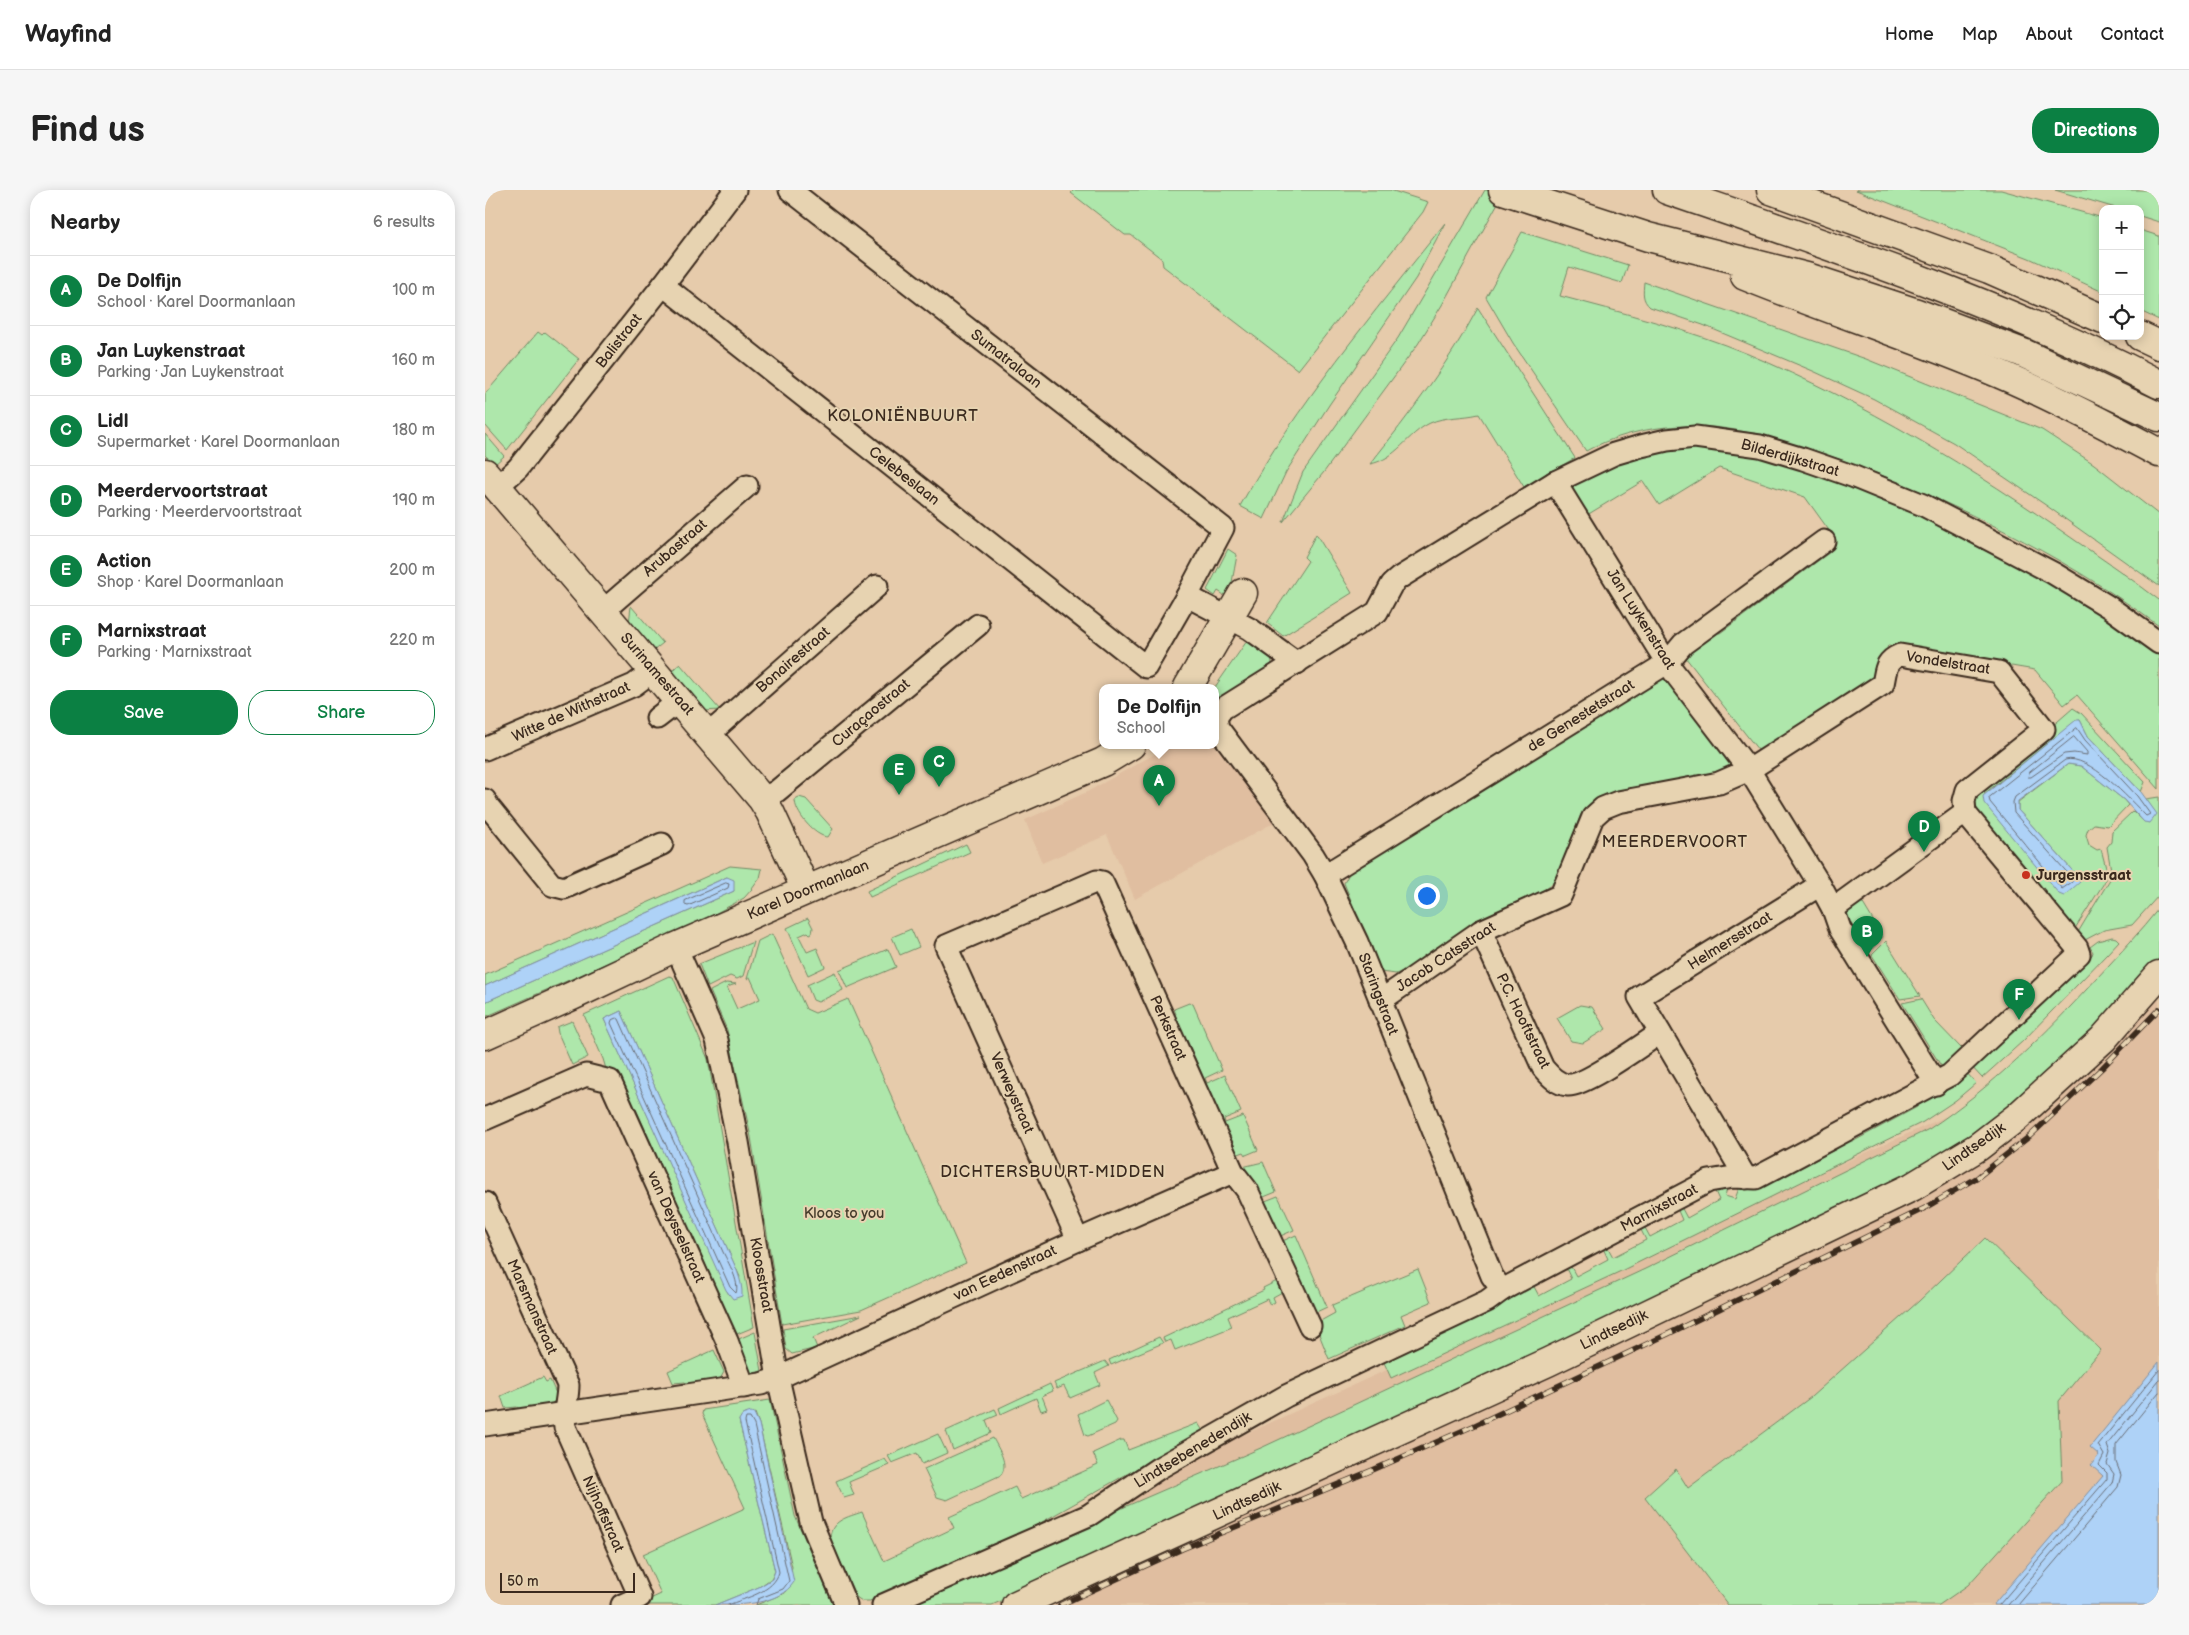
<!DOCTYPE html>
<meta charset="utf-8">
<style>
body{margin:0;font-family:"Balsamiq Sans",sans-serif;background:#f6f6f6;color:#222}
.controls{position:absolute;right:15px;top:15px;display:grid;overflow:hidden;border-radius:10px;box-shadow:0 2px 12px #0003}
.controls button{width:45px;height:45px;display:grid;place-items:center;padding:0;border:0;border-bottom:1px solid #e0e0e0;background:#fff;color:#222;font:25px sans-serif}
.scale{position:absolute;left:15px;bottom:12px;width:135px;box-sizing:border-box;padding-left:5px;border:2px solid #3b2a1e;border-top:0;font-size:14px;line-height:18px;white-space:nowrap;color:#3b2a1e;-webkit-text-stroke:4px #e7d3b1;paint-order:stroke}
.you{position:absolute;left:941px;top:705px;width:18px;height:18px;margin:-12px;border:4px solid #fff;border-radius:50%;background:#1a73e8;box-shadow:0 0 0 8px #1a73e833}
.badge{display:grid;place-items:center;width:32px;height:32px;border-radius:50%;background:#0b8043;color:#fff;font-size:16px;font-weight:700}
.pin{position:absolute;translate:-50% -41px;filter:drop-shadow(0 1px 2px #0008)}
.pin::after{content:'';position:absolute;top:26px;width:18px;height:15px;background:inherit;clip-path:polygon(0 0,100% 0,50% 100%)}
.popup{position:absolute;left:614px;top:494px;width:120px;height:65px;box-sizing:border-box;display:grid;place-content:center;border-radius:10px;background:#fff;filter:drop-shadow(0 1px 4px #0005);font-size:16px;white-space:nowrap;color:#767676}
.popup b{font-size:19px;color:#222}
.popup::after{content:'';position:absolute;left:50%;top:100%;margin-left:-10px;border:10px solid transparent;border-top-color:#fff}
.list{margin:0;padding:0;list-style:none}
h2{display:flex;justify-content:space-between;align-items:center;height:65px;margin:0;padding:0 20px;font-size:21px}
h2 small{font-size:16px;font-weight:400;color:#767676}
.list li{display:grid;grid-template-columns:32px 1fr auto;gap:15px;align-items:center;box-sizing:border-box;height:70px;padding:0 20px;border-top:1px solid #e0e0e0}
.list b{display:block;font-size:19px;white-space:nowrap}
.list p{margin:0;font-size:16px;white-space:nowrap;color:#767676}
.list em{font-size:16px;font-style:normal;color:#767676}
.actions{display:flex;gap:10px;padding:15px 20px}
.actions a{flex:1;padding:11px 0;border:1px solid #0b8043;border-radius:20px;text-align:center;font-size:18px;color:#0b8043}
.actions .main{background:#0b8043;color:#fff}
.icon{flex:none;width:28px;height:28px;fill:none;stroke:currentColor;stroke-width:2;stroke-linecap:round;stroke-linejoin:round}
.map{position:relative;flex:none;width:1674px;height:1415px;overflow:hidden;border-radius:20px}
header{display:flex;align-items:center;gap:30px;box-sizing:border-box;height:70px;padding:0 25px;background:#fff;border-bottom:1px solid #e0e0e0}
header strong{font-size:24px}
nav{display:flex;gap:28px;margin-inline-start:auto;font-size:18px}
.intro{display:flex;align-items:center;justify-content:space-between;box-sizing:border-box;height:120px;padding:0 30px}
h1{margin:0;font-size:35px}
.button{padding:12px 22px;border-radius:20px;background:#0b8043;color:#fff;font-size:18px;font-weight:700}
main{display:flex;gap:30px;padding:0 30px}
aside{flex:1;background:#fff;border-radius:20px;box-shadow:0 2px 12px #0003}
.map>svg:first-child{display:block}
.built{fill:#e0bea0}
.green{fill:#aee7ab;stroke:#748864;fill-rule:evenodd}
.water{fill:#aed2f7;stroke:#808fa0}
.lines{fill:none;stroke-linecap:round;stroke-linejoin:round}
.shore{stroke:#696d75;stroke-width:1}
.street-casing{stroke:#3b2a1e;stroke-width:25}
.secondary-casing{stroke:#3b2a1e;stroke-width:31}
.highway-casing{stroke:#3b2a1e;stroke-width:31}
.street{stroke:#e7d3b1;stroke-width:21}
.secondary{stroke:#e7d3b1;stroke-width:28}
.highway{stroke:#e7d3b1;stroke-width:28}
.rail-casing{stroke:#3b2a1e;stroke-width:5.5}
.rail{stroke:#e7d3b1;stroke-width:4;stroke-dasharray:11;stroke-linecap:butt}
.poi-dot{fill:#c8321e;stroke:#e7d3b1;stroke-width:2}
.labels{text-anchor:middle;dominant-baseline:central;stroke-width:4;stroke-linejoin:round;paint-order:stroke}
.street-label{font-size:15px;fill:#3b2a1e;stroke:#e7d3b1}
.poi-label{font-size:15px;font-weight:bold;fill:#3b2a1e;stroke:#e7d3b1;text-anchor:start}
.park-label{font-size:15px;fill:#463d2c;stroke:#e7d3b1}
.neighbourhood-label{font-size:16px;letter-spacing:1px;fill:#3b2a1e;stroke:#e7d3b1}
</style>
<header>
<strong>Wayfind</strong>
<nav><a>Home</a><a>Map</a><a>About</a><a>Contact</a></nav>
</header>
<div class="intro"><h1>Find us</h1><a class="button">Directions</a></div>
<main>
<aside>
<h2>Nearby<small>6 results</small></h2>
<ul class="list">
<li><span class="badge">A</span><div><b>De Dolfijn</b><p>School · Karel Doormanlaan</p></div><em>100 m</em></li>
<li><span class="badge">B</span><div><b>Jan Luykenstraat</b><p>Parking · Jan Luykenstraat</p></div><em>160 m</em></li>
<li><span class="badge">C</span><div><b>Lidl</b><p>Supermarket · Karel Doormanlaan</p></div><em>180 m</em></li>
<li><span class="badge">D</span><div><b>Meerdervoortstraat</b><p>Parking · Meerdervoortstraat</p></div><em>190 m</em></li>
<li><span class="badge">E</span><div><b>Action</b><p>Shop · Karel Doormanlaan</p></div><em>200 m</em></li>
<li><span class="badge">F</span><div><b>Marnixstraat</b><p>Parking · Marnixstraat</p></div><em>220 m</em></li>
</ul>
<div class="actions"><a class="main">Save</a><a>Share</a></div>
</aside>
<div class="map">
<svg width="1674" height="1415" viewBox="0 0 1674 1415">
<rect width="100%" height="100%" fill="#e6cbab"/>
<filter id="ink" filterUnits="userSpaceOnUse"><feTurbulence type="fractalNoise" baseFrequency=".02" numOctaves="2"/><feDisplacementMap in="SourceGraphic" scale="10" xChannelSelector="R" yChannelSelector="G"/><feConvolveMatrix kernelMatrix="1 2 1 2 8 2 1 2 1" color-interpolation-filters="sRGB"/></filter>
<g filter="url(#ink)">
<g class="built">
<polygon points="686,555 729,555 790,632 650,709 622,645 557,673 540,630 602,602"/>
<polygon points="1674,718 1674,1240 1533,1415 383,1415 1517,901"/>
</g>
<g class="green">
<polygon points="589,0 905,0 943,12 938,22 813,180 678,76 677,69 646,45 640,45 586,3"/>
<polygon points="1000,0 1020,0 957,115 933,154 839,282 798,332 818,282 913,148"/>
<polygon points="1371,0 1516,0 1618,28 1618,102 1544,68"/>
<polygon points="1570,0 1674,0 1674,32 1655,26 1655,19 1634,19"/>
<path d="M 960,33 L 931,88 L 844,215 L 801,282 L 779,329 L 755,316 C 812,214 888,124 960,33 Z"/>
<polygon points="1655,40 1674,46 1674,130 1655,121"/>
<path d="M 1037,42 L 1143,75 L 1137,93 L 1084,77 L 1075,106 C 1139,123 1202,139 1263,164 C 1380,213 1487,278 1591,351 C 1619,370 1647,389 1674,410 L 1674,436 C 1588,372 1494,325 1396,285 C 1343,264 1268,237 1211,236 C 1174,235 1134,243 1101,261 L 1028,153 L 1001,107 Z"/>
<path d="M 1159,92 L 1381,169 L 1557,240 L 1609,274 L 1674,325 L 1674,396 L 1562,316 L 1469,253 L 1389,209 L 1328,181 L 1218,135 L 1165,117 C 1157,110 1158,103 1159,92 Z"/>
<path d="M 993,118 L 1090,268 L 1039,297 L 994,224 C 978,228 960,226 945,233 C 922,244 912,269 885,274 C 925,224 963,174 993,118 Z"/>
<polygon points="53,142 57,145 60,142 94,169 22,260 0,235 0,204"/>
<polygon points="0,244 19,266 9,275 0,265"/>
<polygon points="1205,257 1242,259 1318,277 1483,344 1674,457 1674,599 1592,505 1579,515 1550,480 1403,455 1394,489 1277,565 1197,463 1226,442 1235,443 1345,362 1345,354 1351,350 1320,307 1234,278 1174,315 1158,291 1102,325 1085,296 1143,268 1171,260"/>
<polygon points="831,344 867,403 798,446 782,433 823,371 819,367"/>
<polygon points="743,359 752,365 745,403 742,407 733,401 730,406 722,400"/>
<polygon points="146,416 178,453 168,461 144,434"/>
<polygon points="764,448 786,467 787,473 784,480 730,515 730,497"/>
<polygon points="195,474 235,520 219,521 185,482"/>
<polygon points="1175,489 1187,489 1246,567 1244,577 1240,582 1126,604 1107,613 1096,624 1071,690 1059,700 947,760 924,778 911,784 895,782 859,693 866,680"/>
<polygon points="1588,518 1596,523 1660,592 1656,602 1603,546 1595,530 1591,531 1499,604 1594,688 1533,620 1533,612 1583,574 1596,576 1639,610 1643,615 1623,636 1609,634 1603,639 1601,645 1604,655 1612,660 1616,659 1622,682 1619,693 1589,740 1507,638 1501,638 1492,627 1487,606"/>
<path d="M 314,607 L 321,609 L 348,639 L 343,647 C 330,647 309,622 310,609 Z"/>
<polygon points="1674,607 1674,705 1647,735 1619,740 1598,751 1592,744 1627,686 1622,657 1626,652 1627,641 1648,621 1659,632 1671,624 1661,609"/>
<polygon points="481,654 485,662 385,707 382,701"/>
<polygon points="245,676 277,679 275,688 267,699 259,708 250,713 209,735 0,827 0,812 249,701 242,687 0,796 0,785"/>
<polygon points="1377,712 1398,747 1385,761 1371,739 1362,737 1356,726"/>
<path d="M 1674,718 L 1674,769 L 1644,805 L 1522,922 L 1413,993 L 616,1366 L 507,1415 L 413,1415 L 778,1257 L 1160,1079 L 1444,939 C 1507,897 1562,843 1613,787 C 1634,764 1655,742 1674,718 Z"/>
<polygon points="323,728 328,738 327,743 325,744 323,742 314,746 322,762 332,758 340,777 323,785 302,738"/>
<polygon points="426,739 434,757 415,765 407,747"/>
<polygon points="287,744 321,819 330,823 363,809 481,1073 376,1120 297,1134 266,947 242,840 225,801 241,793 251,794 242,797 252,819 275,809 265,787 262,789 273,751"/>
<polygon points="1627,747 1631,748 1634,751 1622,764 1538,851 1497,888 1484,874 1607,765 1608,762 1605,757 1613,751"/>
<polygon points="1401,751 1435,806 1415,809 1387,765"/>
<polygon points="268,752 258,786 252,789 245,786 223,797 214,774"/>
<polygon points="403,759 411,777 362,798 354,780"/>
<polygon points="350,782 358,800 333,812 328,810 322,795"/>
<path d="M 184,786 L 188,787 L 223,869 L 269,1137 L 247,1146 L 231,1111 L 233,1104 L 213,1057 L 206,1055 L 168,972 L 171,964 L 151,919 L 143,916 L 124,881 L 121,879 L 118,869 L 99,825 ZM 136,821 L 255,1087 L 244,1105 L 119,829 Z"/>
<polygon points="1436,809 1449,830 1477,859 1458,879 1417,813"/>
<polygon points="704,813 708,814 737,880 720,888 722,893 740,885 756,922 739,929 740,933 758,926 773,960 761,965 759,962 748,966 743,955 745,948 702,850 695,847 686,826 691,824 689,819"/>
<polygon points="1095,815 1107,817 1121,839 1098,853 1086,851 1072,828"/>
<polygon points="87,831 103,867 87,875 73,843 72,837"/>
<polygon points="1478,879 1491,893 1471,910 1438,932 1134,1082 906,1188 897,1168 1046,1091 1054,1106 1086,1089 1080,1076 1084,1073 1091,1086 1123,1069 1117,1056 1121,1054 1128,1067 1161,1050 1154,1036 1158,1034 1165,1047 1197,1030 1191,1016 1195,1015 1202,1028 1234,1010 1227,995 1243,995 1240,1006 1250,1009 1254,998 1274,998 1288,991 1291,991 1353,958 1356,950 1360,948 1369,951 1432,917 1433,912"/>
<polygon points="778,972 791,1002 774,1009 753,978"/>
<polygon points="793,1006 809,1040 791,1048 775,1013"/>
<polygon points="811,1045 842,1117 825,1125 793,1053"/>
<polygon points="1500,1048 1616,1160 1574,1211 1577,1291 1483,1395 1454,1415 1243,1415 1160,1307 1191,1279 1203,1298 1326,1207 1434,1111"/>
<polygon points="933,1079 946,1112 916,1125 920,1135 844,1169 830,1134 850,1123 847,1115"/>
<polygon points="794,1090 799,1101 788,1107 790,1112 785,1115 782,1109 743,1127 747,1137 690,1160 686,1150 680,1152 678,1148 779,1100 778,1098"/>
<polygon points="376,1125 328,1148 332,1158 307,1164 301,1159 298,1139"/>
<polygon points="270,1142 277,1181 264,1184 249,1151"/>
<polygon points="674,1147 678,1153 626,1175 624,1170"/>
<polygon points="229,1160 239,1182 234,1191 205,1196 200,1192 188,1193 183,1181"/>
<polygon points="620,1171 624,1176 610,1183 615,1195 585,1208 579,1196 572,1199 569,1193"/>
<polygon points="58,1187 61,1192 65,1190 73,1208 61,1218 38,1221 32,1217 20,1218 16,1206"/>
<polygon points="565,1194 568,1201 557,1206 562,1219 556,1221 551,1208 516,1224 514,1218"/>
<polygon points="285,1210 310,1326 348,1415 271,1415 300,1403 307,1377 274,1234 270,1223 254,1230 290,1381 287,1388 274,1397 230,1415 152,1415 176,1404 158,1364 260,1318 217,1224 218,1220"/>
<polygon points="621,1210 632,1231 630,1234 603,1246 600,1245 593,1224"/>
<polygon points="510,1219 513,1225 501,1230 506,1243 468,1260 461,1241"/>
<path d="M 713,1233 L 718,1241 L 541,1341 L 385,1411 L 377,1411 L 371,1407 L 345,1348 C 346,1330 363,1327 377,1322 L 399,1371 L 469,1338 L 464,1327 L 530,1297 L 536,1309 L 613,1275 L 608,1263 L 636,1250 L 639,1250 L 643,1260 Z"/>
<polygon points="453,1244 462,1263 437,1274 432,1263 407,1273 403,1266"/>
<path d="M 508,1248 C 514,1260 524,1274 516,1285 L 462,1310 L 452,1307 L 439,1279 Z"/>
<polygon points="400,1269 404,1275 364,1292 369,1305 359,1308 351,1291"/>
</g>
<g class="water">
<polygon points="1591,530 1595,530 1603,546 1656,602 1672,624 1665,633 1659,632 1639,610 1596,576 1583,574 1533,611 1533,620 1594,688 1595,692 1579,706 1574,704 1499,613 1498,606"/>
<polygon points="242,687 249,690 249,701 0,812 0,796"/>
<path d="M 136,821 L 243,1060 C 249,1074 258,1090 257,1106 L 248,1109 L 241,1100 L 119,829 Z"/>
<polygon points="1674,1172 1674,1415 1508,1415 1618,1286 1606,1275 1614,1265 1605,1257"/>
<path d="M 266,1222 L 269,1223 L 274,1234 L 309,1392 C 294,1415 256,1415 230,1415 L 274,1397 L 287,1389 L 290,1381 L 254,1230 L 257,1225 Z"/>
</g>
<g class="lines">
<g class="shore">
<path d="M 1592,538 L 1600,550 L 1652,606 L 1665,624 L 1661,626 C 1645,610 1603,563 1580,570 L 1530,607 L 1528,612 L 1529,623 L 1588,689 L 1587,692 L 1577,699 L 1505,612 L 1504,608 Z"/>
<polygon points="1589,547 1602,562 1602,565 1589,563 1579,564 1546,587 1543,587 1544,583"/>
<polygon points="241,693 244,694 243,698 203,716 200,715 200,711"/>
<path d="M 132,828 L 134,829 L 238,1062 C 243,1072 255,1092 251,1103 L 245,1097 L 126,833 L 127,830 Z"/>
<path d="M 243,1415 C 260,1408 289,1402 294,1382 L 260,1232 L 261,1228 L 265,1228 L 269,1235 L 304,1391 L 298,1399 L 273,1409 L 271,1415"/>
<polyline points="1514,1415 1622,1289 1622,1283 1614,1275 1619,1265 1613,1255 1674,1180"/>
<polyline points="1523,1415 1627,1293 1629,1284 1622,1274 1625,1264 1622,1255 1674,1190"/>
<polyline points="1533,1415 1633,1297 1636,1285 1631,1272 1631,1255 1674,1202"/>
</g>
<g class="street-casing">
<g id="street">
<polyline points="178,95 661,477 702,406 738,338 305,0"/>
<polyline points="1070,292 1182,473 1264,580 1335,695 1348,719 1355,739 1451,894"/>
<polyline points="12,297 33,278 178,95 250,0"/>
<polyline points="702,406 765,439 812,473"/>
<polyline points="118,421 262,296"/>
<polyline points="172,528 194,511"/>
<polyline points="224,544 392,396"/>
<polyline points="0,559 149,495 169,480"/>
<polyline points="277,609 292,601 493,435"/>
<polyline points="0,610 3,616 67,695 79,698 177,654"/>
<polyline points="840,685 1182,473 1198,454 1339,351"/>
<path d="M 996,741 L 1058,878 C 1065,886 1072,894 1083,895 C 1100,896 1158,854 1175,843"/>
<polyline points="191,757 232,850 253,952 293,1188 326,1332 361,1415"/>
<path d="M 895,811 L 996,741 L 1076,705 L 1108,627 L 1118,618 L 1133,612 L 1234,593 L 1264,580 L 1398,494 C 1401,480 1400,471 1415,465 L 1514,482 L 1559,539 L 1482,600 L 1479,611 L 1480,623 L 1348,719"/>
<polyline points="0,929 101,885 125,891 242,1151 259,1197"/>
<polyline points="1261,988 1154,807 1335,695"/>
<path d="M 0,1013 L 83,1195 C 83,1210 78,1222 80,1237 L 155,1407 L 137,1415"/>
<polyline points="593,1050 461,756 612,691 617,692 619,696 748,982 762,1000 825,1136"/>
<polyline points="1017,1100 1007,1086 872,752 840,685 828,665 733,538 731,528 737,519 892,422 907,394 914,388 1070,292 1129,264 1156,256 1182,250 1210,247 1275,256 1318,269 1367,286 1438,315 1568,383 1624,417 1674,453"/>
<polyline points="0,1235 276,1194 293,1188 593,1050 748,982"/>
<polyline points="398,1415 604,1325 674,1278 801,1206 1002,1111 1017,1100 1224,991 1248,987 1271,988 1465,885 1594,764 1592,758 1480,623"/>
</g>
</g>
<g class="secondary-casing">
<g id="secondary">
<polyline points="0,283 277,609 285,622 321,700"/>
<polyline points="703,497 758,403"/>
<polyline points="0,845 87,806 191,757 618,572 646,555"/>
<polyline points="531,1415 1063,1172 1427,997 1493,957 1532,927 1618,849 1674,785"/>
</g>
</g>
<g class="highway-casing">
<g id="highway">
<polyline points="1018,0 1163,47 1322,87 1432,123 1538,163 1674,227"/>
<path d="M 1182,0 C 1348,57 1518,113 1674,194"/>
<polyline points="1286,0 1504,79 1618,129"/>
<path d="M 1260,86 C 1344,120 1431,148 1515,184 C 1569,207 1622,235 1674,263"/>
<polyline points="1655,146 1674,155"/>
</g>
</g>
<use href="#street" class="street"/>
<use href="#secondary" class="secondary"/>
<use href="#highway" class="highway"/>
<g class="rail-casing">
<polyline id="rail" points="575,1415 697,1359 890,1279 988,1236 1183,1144 1440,1018 1493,987 1545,946 1617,878 1674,819"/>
</g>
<use href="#rail" class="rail"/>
</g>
</g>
<circle class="poi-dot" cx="1541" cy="685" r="5"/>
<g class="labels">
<g class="street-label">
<text transform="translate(134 151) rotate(-52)">Balistraat</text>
<text transform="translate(521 169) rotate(38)">Sumatralaan</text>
<text transform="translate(1305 268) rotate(16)">Bilderdijkstraat</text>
<text transform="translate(419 286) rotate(38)">Celebeslaan</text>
<text transform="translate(190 358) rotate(-41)">Arubastraat</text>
<text transform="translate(1156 429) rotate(58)">Jan Luykenstraat</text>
<text transform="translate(308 470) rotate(-41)">Bonairestraat</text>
<text transform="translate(1463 473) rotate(9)">Vondelstraat</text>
<text transform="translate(172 484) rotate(49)">Surinamestraat</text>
<text transform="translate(86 522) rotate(-24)">Witte de Withstraat</text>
<text transform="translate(386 523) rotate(-40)">Curaçaostraat</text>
<text transform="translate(1096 526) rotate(-32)">de Genestetstraat</text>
<text transform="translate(323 700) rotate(-23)">Karel Doormanlaan</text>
<text transform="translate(1245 751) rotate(-32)">Helmersstraat</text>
<text transform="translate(961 767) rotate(-33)">Jacob Catsstraat</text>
<text transform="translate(893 804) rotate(69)">Staringstraat</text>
<text transform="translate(1038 831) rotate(64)">P.C. Hooftstraat</text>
<text transform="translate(683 838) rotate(66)">Perkstraat</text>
<text transform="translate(527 903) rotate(66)">Verweystraat</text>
<text transform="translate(1489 957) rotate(-35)">Lindtsedijk</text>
<text transform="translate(1174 1018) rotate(-28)">Marnixstraat</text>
<text transform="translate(191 1037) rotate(66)">van Deysselstraat</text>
<text transform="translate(520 1083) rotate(-25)">van Eedenstraat</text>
<text transform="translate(276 1085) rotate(80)">Kloosstraat</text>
<text transform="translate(47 1117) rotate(66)">Marsmanstraat</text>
<text transform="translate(1129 1140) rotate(-26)">Lindtsedijk</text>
<text transform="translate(708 1260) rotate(-31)">Lindtsebenedendijk</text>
<text transform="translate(762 1311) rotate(-25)">Lindtsedijk</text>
<text transform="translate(118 1324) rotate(66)">Nijhoffstraat</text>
</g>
<g class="poi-label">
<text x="1551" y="685">Jurgensstraat</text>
</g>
<g class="park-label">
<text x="359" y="1023">Kloos to you</text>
</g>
<g class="neighbourhood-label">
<text x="418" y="226">KOLONIËNBUURT</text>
<text x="1190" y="652">MEERDERVOORT</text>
<text x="568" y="982">DICHTERSBUURT-MIDDEN</text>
</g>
</g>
</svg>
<div class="controls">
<button>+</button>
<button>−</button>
<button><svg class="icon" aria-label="locate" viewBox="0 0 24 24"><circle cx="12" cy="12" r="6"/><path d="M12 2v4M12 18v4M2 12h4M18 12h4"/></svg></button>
</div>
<div class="scale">50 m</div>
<div class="you"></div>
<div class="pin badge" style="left:674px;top:616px">A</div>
<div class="popup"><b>De Dolfijn</b>School</div>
<div class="pin badge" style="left:1382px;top:767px">B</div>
<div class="pin badge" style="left:454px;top:597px">C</div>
<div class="pin badge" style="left:1439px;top:662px">D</div>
<div class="pin badge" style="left:414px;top:605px">E</div>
<div class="pin badge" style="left:1534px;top:830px">F</div>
</div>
</main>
